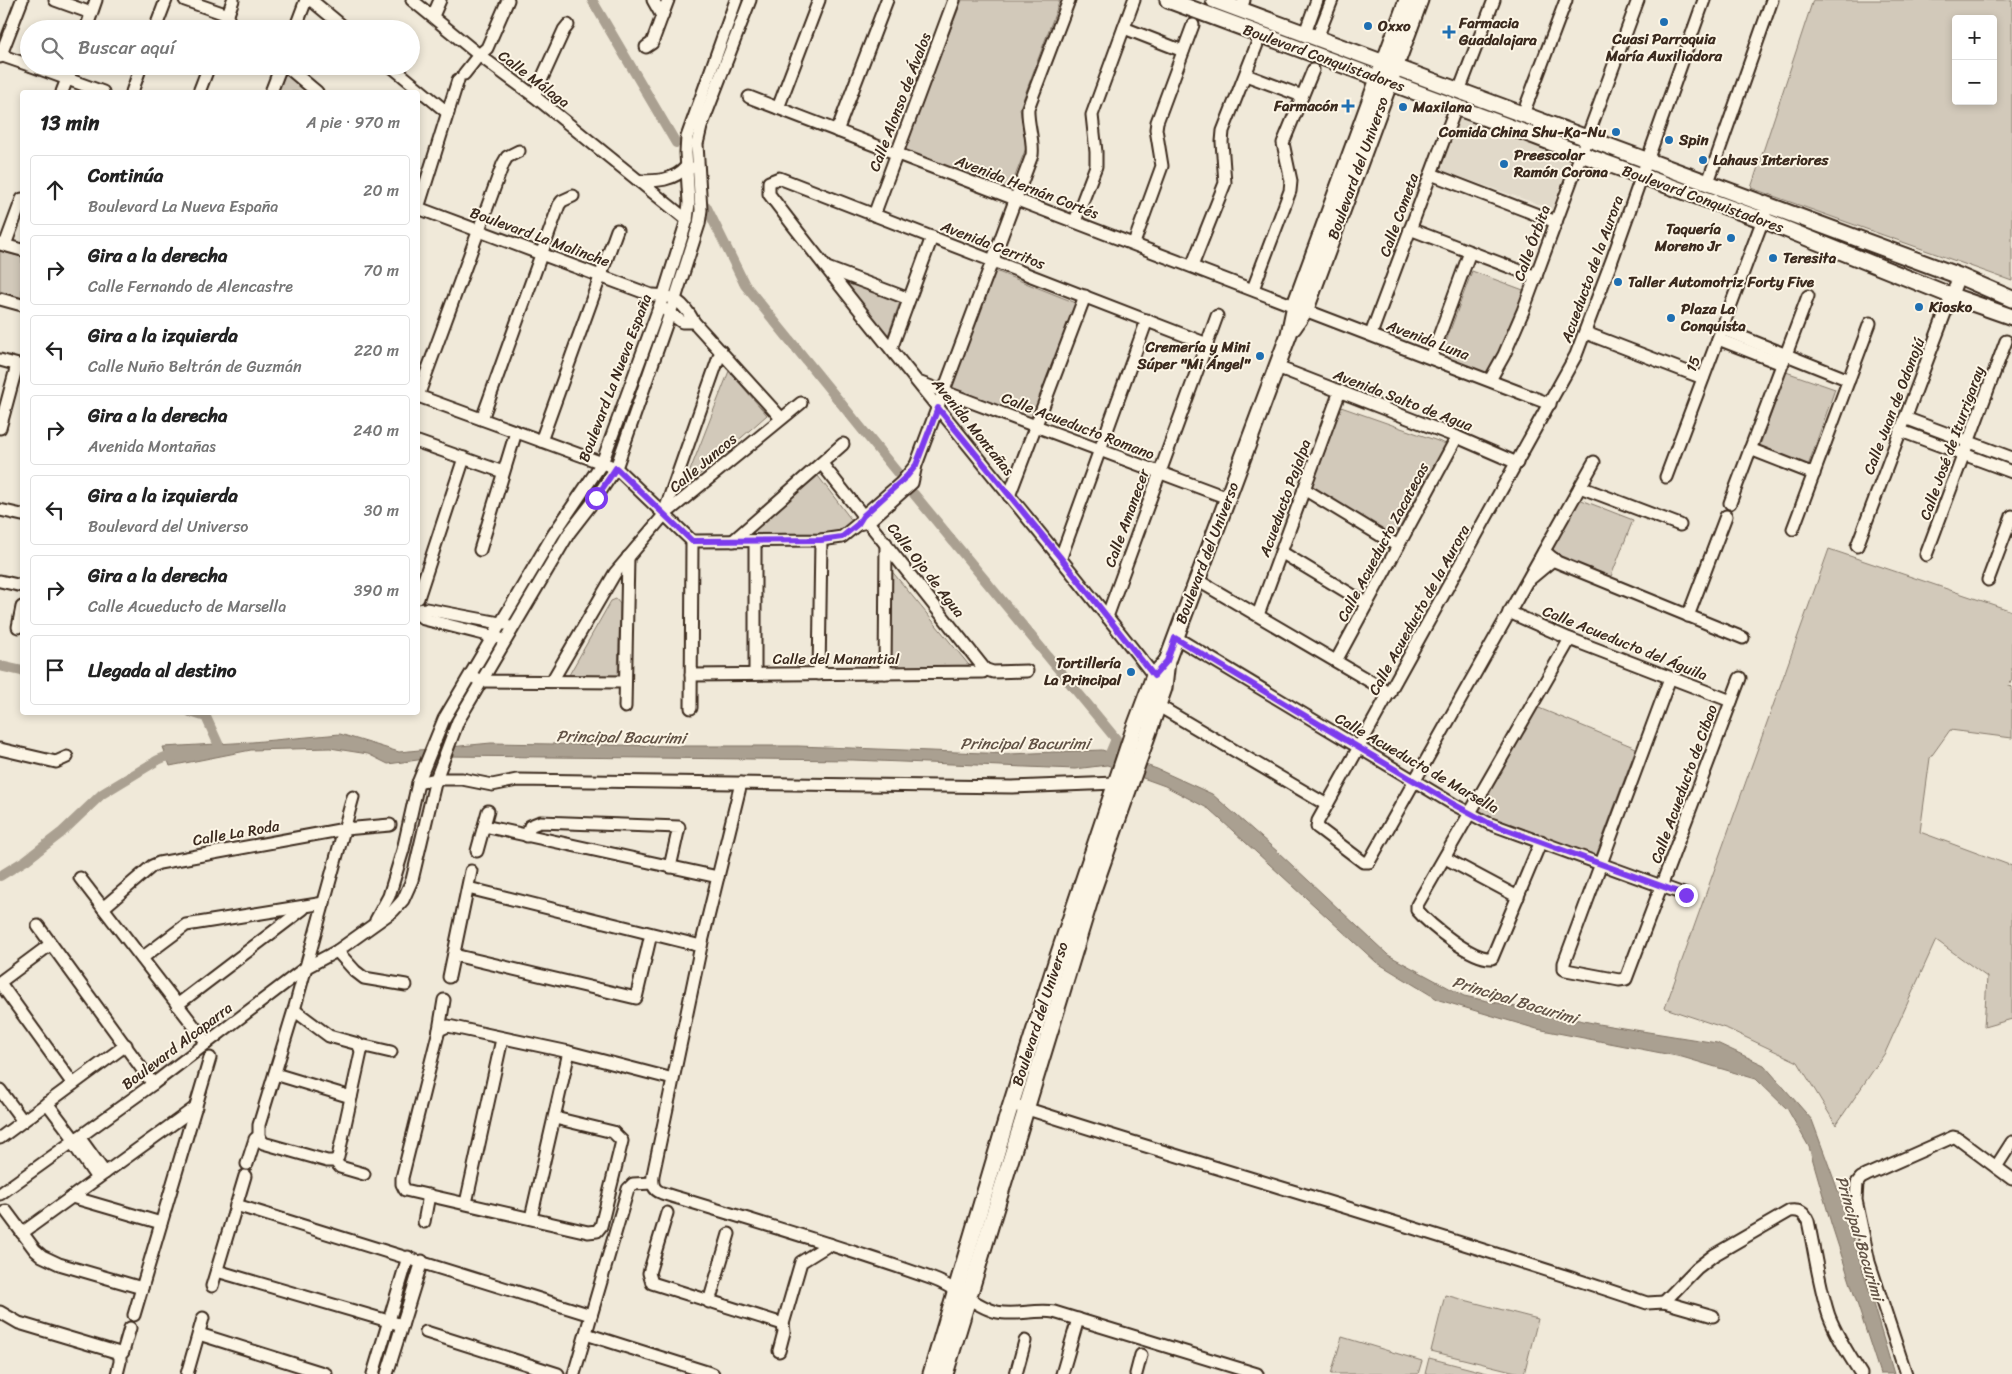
<!DOCTYPE html>
<html lang="es">
<meta charset="utf-8">
<style>
body{margin:0;font-family:Sriracha,sans-serif;background:#f2f2f2;color:#222}
.controls{position:absolute;right:15px;top:15px;display:grid;overflow:hidden;border-radius:5px;box-shadow:0 2px 8px #0003}
.controls button{width:45px;height:45px;display:grid;place-items:center;padding:0;border:0;border-bottom:1px solid #e0e0e0;background:#fff;color:#222;font:25px sans-serif}
.stop{position:absolute;width:15px;height:15px;margin:-11px;border:4px solid #7c3aed;border-radius:50%;background:#fff}
.stop.end{background:#7c3aed;border-color:#fff;box-shadow:0 1px 5px #0008}
.list{margin:0;padding:0;list-style:none}
h2{display:flex;justify-content:space-between;align-items:center;height:65px;margin:0;padding:0 20px;font-size:21px}
h2 small{font-size:16px;font-weight:400;color:#767676}
.list li{display:grid;grid-template-columns:32px 1fr auto;gap:15px;align-items:center;box-sizing:border-box;height:70px;margin:0 10px 10px;padding:0 10px;border:1px solid #e0e0e0;border-radius:5px}
.list b{display:block;font-size:19px;white-space:nowrap}
.list p{margin:0;font-size:16px;white-space:nowrap;color:#767676}
.list em{font-size:16px;font-style:normal;color:#767676}
.icon{flex:none;width:28px;height:28px;fill:none;stroke:currentColor;stroke-width:2;stroke-linecap:round;stroke-linejoin:round}
.map{position:relative;flex:none;width:2012px;height:1374px;overflow:hidden}
.search{position:absolute;background:#fff;box-shadow:0 2px 8px #0003;left:20px;top:20px;width:400px;height:55px;display:flex;align-items:center;gap:12px;box-sizing:border-box;padding:0 18px;border-radius:28px;color:#767676;font-size:19px}
.panel{position:absolute;background:#fff;box-shadow:0 2px 8px #0003;left:20px;top:90px;width:400px;height:625px;border-radius:5px}
.map>svg:first-child{display:block}
.built{fill:#e1d9c9}
.green{fill:#d2c9ba;stroke:#867a6c;fill-rule:evenodd}
.water{fill:#aaa091;stroke:#7e7163}
.lines{fill:none;stroke-linecap:round;stroke-linejoin:round}
.canal{stroke:#aaa091;stroke-width:10}
.minor-casing{stroke:#3b2a1e;stroke-width:15}
.tertiary-casing{stroke:#3b2a1e;stroke-width:19}
.minor{stroke:#fcf5e5;stroke-width:11}
.tertiary{stroke:#fcf5e5;stroke-width:15}
.route{stroke:#7c3aed;stroke-width:6}
.poi-dot{fill:#1f6fb2;stroke:#fcf5e5;stroke-width:2}
.labels{text-anchor:middle;dominant-baseline:central;stroke-width:4;stroke-linejoin:round;paint-order:stroke}
.poi-label{font-size:15px;font-weight:bold;fill:#3b2a1e;stroke:#fcf5e5;text-anchor:start}
.street-label{font-size:15px;fill:#3b2a1e;stroke:#fcf5e5}
.water-label{font-size:16px;font-style:italic;fill:#625346;stroke:#fcf5e5}
</style>
<div class="map">
<svg width="2012" height="1374" viewBox="0 0 2012 1374">
<rect width="100%" height="100%" fill="#f0e9d9"/>
<filter id="ink" filterUnits="userSpaceOnUse"><feTurbulence type="fractalNoise" baseFrequency=".02" numOctaves="2"/><feDisplacementMap in="SourceGraphic" scale="10" xChannelSelector="R" yChannelSelector="G"/><feConvolveMatrix kernelMatrix="1 2 1 2 8 2 1 2 1" color-interpolation-filters="sRGB"/></filter>
<g filter="url(#ink)">
<polygon class="built" points="1456,117 1571,158 1552,209 1437,169"/>
<g class="green">
<polygon points="962,0 1060,0 1020,108 1026,148 1009,192 903,151"/>
<path d="M 1813,0 L 2012,0 L 2012,281 L 1751,188 ZM 1956,19 L 1993,19 L 1993,101 L 1956,101 Z"/>
<polygon points="284,72 308,92 276,92"/>
<polygon points="0,251 22,257 22,298 0,291"/>
<polygon points="993,270 1076,303 1032,421 949,390"/>
<polygon points="1472,271 1526,291 1511,329 1483,380 1438,363"/>
<polygon points="846,282 900,302 887,338 844,285"/>
<polygon points="729,371 767,415 691,482 686,481"/>
<polygon points="1786,372 1835,389 1808,466 1759,448"/>
<polygon points="1341,407 1452,446 1395,542 1309,492"/>
<polygon points="818,476 853,522 835,537 748,534"/>
<polygon points="1579,499 1633,520 1610,579 1555,560 1552,546"/>
<polygon points="1829,549 2012,611 2012,679 2009,686 2012,687 2012,738 1950,730 1930,758 1920,832 2012,866 2012,1019 1984,1027 1987,977 1936,940 1885,1053 1836,1125 1798,1062 1728,1029 1665,1008"/>
<polygon points="890,569 973,670 888,671"/>
<polygon points="616,599 620,604 618,676 569,675 611,601"/>
<polygon points="1534,706 1636,748 1594,861 1470,817"/>
<polygon points="1445,1295 1538,1319 1524,1374 1431,1351"/>
<polygon points="1342,1337 1422,1361 1418,1374 1331,1374"/>
<polygon points="1429,1358 1491,1374 1425,1374"/>
</g>
<polygon class="water" points="340,734 399,752 491,743 680,746 798,746 1010,754 1102,750 1157,769 1212,794 1278,852 1388,955 1464,996 1598,1024 1717,1043 1764,1065 1812,1120 1843,1204 1894,1374 1880,1374 1831,1223 1809,1147 1788,1110 1756,1079 1682,1057 1537,1029 1439,1000 1376,962 1209,809 1165,786 1107,765 1075,769 853,760 447,756 388,764 368,754 330,748 251,750 170,766 163,747 252,742"/>
<g class="lines">
<g class="canal">
<polyline points="592,0 676,143"/>
<polyline points="706,206 745,285 900,476"/>
<polyline points="914,494 1116,739 1109,756"/>
<polyline points="0,666 22,671"/>
<polyline points="190,712 206,717 221,750"/>
<polyline points="0,876 26,860 61,833 102,794 158,760 165,757 179,756"/>
</g>
<g class="minor-casing">
<g id="minor">
<polyline points="55,0 91,13"/>
<polyline points="185,0 228,15"/>
<polyline points="311,0 346,29"/>
<polyline points="412,0 479,55 534,96 687,220"/>
<polyline points="653,0 662,16 668,0"/>
<polyline points="1241,10 1244,0"/>
<polyline points="433,16 440,0"/>
<polyline points="1124,28 1183,51"/>
<polyline points="86,29 96,0"/>
<polyline points="155,29 166,0"/>
<polyline points="223,29 233,0"/>
<polyline points="295,29 306,0"/>
<polyline points="1305,33 1317,0"/>
<polyline points="1317,38 1332,0"/>
<polyline points="646,47 652,43 662,16"/>
<polyline points="0,55 29,65"/>
<polyline points="0,57 22,0"/>
<polyline points="32,66 103,92"/>
<polyline points="286,66 317,92"/>
<polyline points="391,66 448,113"/>
<polyline points="464,74 479,55 487,48 508,0"/>
<polyline points="1246,75 1302,96"/>
<polyline points="1459,91 1494,0"/>
<polyline points="62,92 72,66"/>
<polyline points="132,92 141,66"/>
<polyline points="199,92 209,66"/>
<polyline points="271,92 281,66"/>
<polyline points="534,96 564,30 568,25"/>
<polyline points="749,97 1550,404"/>
<polyline points="778,108 819,0"/>
<polyline points="1523,114 1566,0"/>
<polyline points="837,131 887,0"/>
<polyline points="1431,174 1556,222"/>
<path d="M 639,181 C 656,181 674,181 686,167 L 691,168"/>
<polyline points="1708,182 1772,0"/>
<path d="M 418,208 L 651,295 C 673,294 684,303 694,322 L 781,418"/>
<polyline points="418,208 458,80"/>
<polyline points="874,215 954,0"/>
<polyline points="1075,221 1096,166 1096,152 1092,115 1134,0"/>
<polyline points="1410,229 1536,277"/>
<polyline points="1134,243 1162,166 1156,129 1157,122 1193,25"/>
<polyline points="0,244 22,250"/>
<polyline points="5,245 22,199"/>
<polyline points="1192,266 1225,183 1222,142 1223,131 1261,34"/>
<polyline points="827,268 909,299"/>
<polyline points="1253,289 1290,191 1291,181 1283,143 1313,70"/>
<polyline points="0,299 22,305"/>
<polyline points="664,309 682,322 694,322"/>
<polyline points="1722,329 1849,380"/>
<polyline points="1586,333 1703,378"/>
<polyline points="1371,334 1456,107"/>
<polyline points="1718,339 1782,364"/>
<polyline points="891,349 932,237"/>
<polyline points="1431,358 1470,252"/>
<polyline points="0,360 22,366"/>
<polyline points="1277,367 1457,437 1517,463"/>
<polyline points="1490,380 1504,355 1523,311 1638,0"/>
<polyline points="918,382 1228,498"/>
<polyline points="418,396 616,468 692,541"/>
<polyline points="418,396 503,164 507,157 519,151"/>
<polyline points="1905,418 2012,458"/>
<polyline points="482,419 559,205 562,201 573,196"/>
<polyline points="0,428 17,365"/>
<polyline points="1901,431 2012,472"/>
<polyline points="541,441 617,230"/>
<polyline points="418,442 503,472"/>
<polyline points="1750,449 1814,474"/>
<polyline points="1594,462 1369,862 1363,862 1321,830 1317,827 1318,821 1576,355 1612,260 1704,0"/>
<polyline points="1666,477 1765,214"/>
<polyline points="1580,487 1680,525"/>
<polyline points="1304,489 1398,546"/>
<polyline points="1009,496 1085,296"/>
<polyline points="1730,503 1808,296"/>
<polyline points="0,510 22,515"/>
<polyline points="664,513 721,351"/>
<path d="M 858,524 L 868,522 L 912,483 L 916,465 L 1032,155 C 1034,139 1027,124 1028,108 L 1069,0"/>
<polyline points="1793,529 1870,323"/>
<polyline points="692,541 821,540 842,537 858,524 863,516 901,483 915,466"/>
<polyline points="733,541 843,444"/>
<polyline points="1857,546 1959,276"/>
<polyline points="480,550 516,432"/>
<polyline points="1544,551 1557,562 1743,638"/>
<polyline points="1281,552 1367,604"/>
<polyline points="1926,555 2006,341"/>
<polyline points="1061,557 1147,320"/>
<polyline points="1530,579 1554,559"/>
<polyline points="1197,580 1390,693"/>
<polyline points="1988,580 2012,516"/>
<polyline points="0,581 22,586"/>
<polyline points="418,598 464,458"/>
<polyline points="418,610 426,609 505,624"/>
<polyline points="1509,612 1570,639 1731,701"/>
<polyline points="418,614 424,619 499,638"/>
<polyline points="1258,615 1340,391"/>
<polyline points="1688,616 1726,516"/>
<polyline points="1107,617 1217,316"/>
<polyline points="18,627 22,607"/>
<polyline points="1175,637 1453,804 1488,823 1686,895"/>
<polyline points="1336,661 1457,437"/>
<polyline points="984,669 993,672 1027,671"/>
<polyline points="885,673 886,543"/>
<polyline points="755,674 755,541"/>
<polyline points="819,674 821,540"/>
<polyline points="691,675 983,672 983,667 822,464"/>
<polyline points="475,678 481,681 625,682"/>
<polyline points="1670,678 1564,963 1564,969 1566,970 1619,980 1626,979 1740,678"/>
<polyline points="552,681 615,573 664,515 801,403"/>
<path d="M 1158,681 C 1030,517 895,360 769,194 L 769,182 L 779,178 L 1207,344"/>
<polyline points="1157,705 1327,805"/>
<polyline points="625,707 628,557"/>
<polyline points="691,708 692,541"/>
<polyline points="0,749 56,762 67,757"/>
<polyline points="418,783 436,779 462,779 492,785 517,780 1012,787 1116,783"/>
<path d="M 741,783 L 701,946 L 653,1175 C 652,1184 653,1190 662,1193 C 753,1221 844,1247 933,1279 C 956,1287 976,1307 997,1312 C 1015,1316 1035,1309 1054,1312 L 1257,1374"/>
<polyline points="353,797 294,1010 259,1125 259,1136 263,1143 327,1161 335,1161 340,1167 364,1174"/>
<polyline points="484,826 718,877"/>
<polyline points="527,836 530,826 540,822 679,827 670,867"/>
<path d="M 1541,841 L 1492,958 C 1472,960 1430,925 1417,910 L 1417,905 L 1570,639"/>
<polyline points="477,851 488,811"/>
<polyline points="1445,858 1518,897"/>
<polyline points="80,878 207,1043"/>
<polyline points="468,888 701,946"/>
<polyline points="103,908 152,866 159,863 345,829 390,825"/>
<polyline points="376,920 389,896 403,850 418,783 444,719 553,535 602,463 664,294 687,220 689,203 686,153 687,137 736,0"/>
<polyline points="38,926 153,1084"/>
<polyline points="337,951 355,971 364,978 406,985"/>
<polyline points="454,955 636,998 651,934"/>
<polyline points="142,958 186,925 324,903"/>
<polyline points="449,977 471,871"/>
<polyline points="0,982 51,944"/>
<polyline points="0,983 73,1084"/>
<polyline points="444,1000 439,1030 402,1178 402,1184 405,1190 588,1232 597,1231 601,1226 622,1141 613,1132 555,1118"/>
<polyline points="177,1005 303,909"/>
<polyline points="294,1010 329,1036 358,1044 360,1048 365,1046 391,1052"/>
<polyline points="439,1030 448,1026 453,1027 569,1052 673,1079"/>
<polyline points="275,1074 351,1097"/>
<polyline points="0,1090 23,1121"/>
<polyline points="47,1103 75,1140"/>
<path d="M 1012,1104 C 1223,1172 1437,1232 1647,1303 L 1664,1302 L 1713,1316"/>
<polyline points="79,1137 105,1173"/>
<polyline points="0,1138 126,1045"/>
<polyline points="72,1142 97,1178"/>
<polyline points="335,1161 338,1157 361,1052 360,1048"/>
<polyline points="247,1164 255,1139 259,1136"/>
<polyline points="1996,1167 2012,1142"/>
<polyline points="0,1194 153,1084 305,968 337,951 393,911 403,900 412,880 436,779 458,721 569,533 596,498 616,468 675,299 699,224 701,210 697,144 701,127 750,0"/>
<polyline points="72,1197 161,1223"/>
<polyline points="466,1203 502,1039"/>
<polyline points="236,1205 591,1315"/>
<polyline points="6,1211 35,1250 42,1256 59,1264 142,1288"/>
<polyline points="667,1213 649,1273 652,1283 783,1324"/>
<polyline points="531,1218 569,1052"/>
<polyline points="424,1222 429,1195"/>
<polyline points="22,1233 196,1107"/>
<polyline points="217,1271 402,1325"/>
<polyline points="212,1286 245,1176"/>
<polyline points="709,1302 729,1234"/>
<path d="M 1664,1302 L 1697,1268 L 1714,1255 L 1790,1211 C 1799,1210 1804,1212 1808,1221 C 1815,1253 1819,1286 1829,1316 C 1837,1337 1849,1355 1861,1374"/>
<polyline points="0,1312 19,1323 116,1352 120,1355"/>
<polyline points="134,1315 210,1058"/>
<polyline points="426,1332 558,1374"/>
<polyline points="199,1334 326,1374"/>
<polyline points="586,1334 713,1374"/>
<polyline points="779,1351 784,1332 783,1324 801,1262 830,1244"/>
<polyline points="117,1374 120,1362 120,1355 123,1352 130,1328"/>
<polyline points="187,1374 203,1318"/>
<polyline points="373,1374 408,1257"/>
<polyline points="387,1374 422,1261"/>
<polyline points="574,1374 628,1189 633,1184 652,1183"/>
<polyline points="1016,1374 1025,1341"/>
<polyline points="1062,1374 1078,1319"/>
<polyline points="1136,1374 1141,1355"/>
<polyline points="1906,1374 1869,1262 1856,1200 1857,1183 1861,1178 1867,1175 1953,1137 1957,1138 2012,1179"/>
</g>
</g>
<g class="tertiary-casing">
<g id="tertiary">
<polyline points="1168,0 1537,137 1581,154 1763,220 1952,296 2012,317"/>
<polyline points="1214,0 1959,276 2012,299"/>
<polyline points="1293,328 1306,309 1420,0"/>
<polyline points="931,1374 1008,1114 1056,962 1133,732 1154,676 1167,661"/>
<polyline points="945,1374 1094,887 1164,688 1167,661 1289,334 1295,305 1407,0"/>
</g>
</g>
<use href="#minor" class="minor"/>
<use href="#tertiary" class="tertiary"/>
</g>
</g>
<g class="lines" filter="url(#ink)">
<polyline class="route" points="596,498 616,468 692,541 821,540 842,537 858,524 863,516 907,476 916,465 938,408 1060,557 1154,676 1167,661 1175,638 1453,804 1488,823 1686,895"/>
</g>
<g class="poi-dot">
<circle cx="1664" cy="22" r="5"/>
<circle cx="1368" cy="26" r="5"/>
<path d="M1446.5 24.5h5v5h5v5h-5v5h-5v-5h-5v-5h5z"/>
<path d="M1345.5 98.5h5v5h5v5h-5v5h-5v-5h-5v-5h5z"/>
<circle cx="1403" cy="107" r="5"/>
<circle cx="1616" cy="132" r="5"/>
<circle cx="1669" cy="140" r="5"/>
<circle cx="1703" cy="160" r="5"/>
<circle cx="1504" cy="164" r="5"/>
<circle cx="1731" cy="238" r="5"/>
<circle cx="1773" cy="258" r="5"/>
<circle cx="1618" cy="282" r="5"/>
<circle cx="1919" cy="307" r="5"/>
<circle cx="1671" cy="318" r="5"/>
<circle cx="1260" cy="356" r="5"/>
<circle cx="1131" cy="672" r="5"/>
</g>
<g class="labels">
<g class="poi-label">
<text x="1459" y="23">Farmacia<tspan x="1459" dy="17">Guadalajara</tspan></text>
<text x="1378" y="26">Oxxo</text>
<text x="1664" y="39" text-anchor="middle">Cuasi Parroquia<tspan x="1664" dy="17">María Auxiliadora</tspan></text>
<text x="1338" y="106" text-anchor="end">Farmacón</text>
<text x="1413" y="107">Maxilana</text>
<text x="1606" y="132" text-anchor="end">Comida China Shu-Ka-Nu</text>
<text x="1679" y="140">Spin</text>
<text x="1514" y="155">Preescolar<tspan x="1514" dy="17">Ramón Corona</tspan></text>
<text x="1713" y="160">Lahaus Interiores</text>
<text x="1721" y="229" text-anchor="end">Taquería<tspan x="1721" dy="17">Moreno Jr</tspan></text>
<text x="1783" y="258">Teresita</text>
<text x="1628" y="282">Taller Automotriz Forty Five</text>
<text x="1929" y="307">Kiosko</text>
<text x="1681" y="309">Plaza La<tspan x="1681" dy="17">Conquista</tspan></text>
<text x="1250" y="347" text-anchor="end">Cremería y Mini<tspan x="1250" dy="17">Súper "Mi Ángel"</tspan></text>
<text x="1121" y="663" text-anchor="end">Tortillería<tspan x="1121" dy="17">La Principal</tspan></text>
</g>
<g class="street-label">
<text transform="translate(1324 58) rotate(20)">Boulevard Conquistadores</text>
<text transform="translate(534 79) rotate(37)">Calle Málaga</text>
<text transform="translate(900 102) rotate(-69)">Calle Alonso de Ávalos</text>
<text transform="translate(1358 168) rotate(-70)">Boulevard del Universo</text>
<text transform="translate(1027 187) rotate(21)">Avenida Hernán Cortés</text>
<text transform="translate(1703 199) rotate(20)">Boulevard Conquistadores</text>
<text transform="translate(1399 215) rotate(-70)">Calle Cometa</text>
<text transform="translate(540 237) rotate(20)">Boulevard La Malinche</text>
<text transform="translate(1532 243) rotate(-70)">Calle Órbita</text>
<text transform="translate(993 245) rotate(21)">Avenida Cerritos</text>
<text transform="translate(1592 269) rotate(-70)">Acueducto de la Aurora</text>
<text transform="translate(1428 340) rotate(21)">Avenida Luna</text>
<text transform="translate(1693 364) rotate(-70)">15</text>
<text transform="translate(615 378) rotate(-69)">Boulevard La Nueva España</text>
<text transform="translate(1403 400) rotate(21)">Avenida Salto de Agua</text>
<text transform="translate(1894 406) rotate(-69)">Calle Juan de Odonojú</text>
<text transform="translate(1078 426) rotate(21)">Calle Acueducto Romano</text>
<text transform="translate(973 427) rotate(51)">Avenida Montañas</text>
<text transform="translate(1952 443) rotate(-70)">Calle José de Iturrigaray</text>
<text transform="translate(703 463) rotate(-40)">Calle Juncos</text>
<text transform="translate(1285 498) rotate(-70)">Acueducto Pajalpa</text>
<text transform="translate(1127 518) rotate(-70)">Calle Amanecer</text>
<text transform="translate(1383 542) rotate(-62)">Calle Acueducto Zacatecas</text>
<text transform="translate(1207 553) rotate(-69)">Boulevard del Universo</text>
<text transform="translate(926 570) rotate(52)">Calle Ojo de Agua</text>
<text transform="translate(1419 610) rotate(-61)">Calle Acueducto de la Aurora</text>
<text transform="translate(1625 643) rotate(22)">Calle Acueducto del Águila</text>
<text x="836" y="659">Calle del Manantial</text>
<text transform="translate(1417 763) rotate(30)">Calle Acueducto de Marsella</text>
<text transform="translate(1684 784) rotate(-70)">Calle Acueducto de Cibao</text>
<text transform="translate(236 833) rotate(-10)">Calle La Roda</text>
<text transform="translate(1040 1014) rotate(-72)">Boulevard del Universo</text>
<text transform="translate(177 1046) rotate(-37)">Boulevard Alcaparra</text>
</g>
<g class="water-label">
<text transform="translate(621 737) rotate(1)">Principal Bacurimi</text>
<text x="1025" y="743">Principal Bacurimi</text>
<text transform="translate(1515 1000) rotate(17)">Principal Bacurimi</text>
<text transform="translate(1860 1238) rotate(73)">Principal Bacurimi</text>
</g>
</g>
</svg>
<div class="controls">
<button>+</button>
<button>−</button>
</div>
<div class="stop" style="left:596px;top:498px"></div>
<div class="stop end" style="left:1686px;top:895px"></div>
<div class="search"><svg class="icon" aria-label="search" viewBox="0 0 24 24"><circle cx="10" cy="10" r="6"/><path d="M15 15l6 6"/></svg>Buscar aquí</div>
<section class="panel">
<h2>13 min<small>A pie · 970 m</small></h2>
<ul class="list">
<li><svg class="icon" aria-label="ahead" viewBox="0 0 24 24"><path d="M12 20V5M6 11l6-6 6 6"/></svg><div><b>Continúa</b><p>Boulevard La Nueva España</p></div><em>20 m</em></li>
<li><svg class="icon" aria-label="right" viewBox="0 0 24 24"><path d="M7 20v-9h11M14 6l5 5-5 5"/></svg><div><b>Gira a la derecha</b><p>Calle Fernando de Alencastre</p></div><em>70 m</em></li>
<li><svg class="icon" aria-label="left" viewBox="0 0 24 24"><path d="M17 20v-9H6M10 6l-5 5 5 5"/></svg><div><b>Gira a la izquierda</b><p>Calle Nuño Beltrán de Guzmán</p></div><em>220 m</em></li>
<li><svg class="icon" aria-label="right" viewBox="0 0 24 24"><path d="M7 20v-9h11M14 6l5 5-5 5"/></svg><div><b>Gira a la derecha</b><p>Avenida Montañas</p></div><em>240 m</em></li>
<li><svg class="icon" aria-label="left" viewBox="0 0 24 24"><path d="M17 20v-9H6M10 6l-5 5 5 5"/></svg><div><b>Gira a la izquierda</b><p>Boulevard del Universo</p></div><em>30 m</em></li>
<li><svg class="icon" aria-label="right" viewBox="0 0 24 24"><path d="M7 20v-9h11M14 6l5 5-5 5"/></svg><div><b>Gira a la derecha</b><p>Calle Acueducto de Marsella</p></div><em>390 m</em></li>
<li><svg class="icon" aria-label="arrive" viewBox="0 0 24 24"><path d="M6 21V4h12l-3 4 3 4H6"/></svg><div><b>Llegada al destino</b></div></li>
</ul>
</section>
</div>
